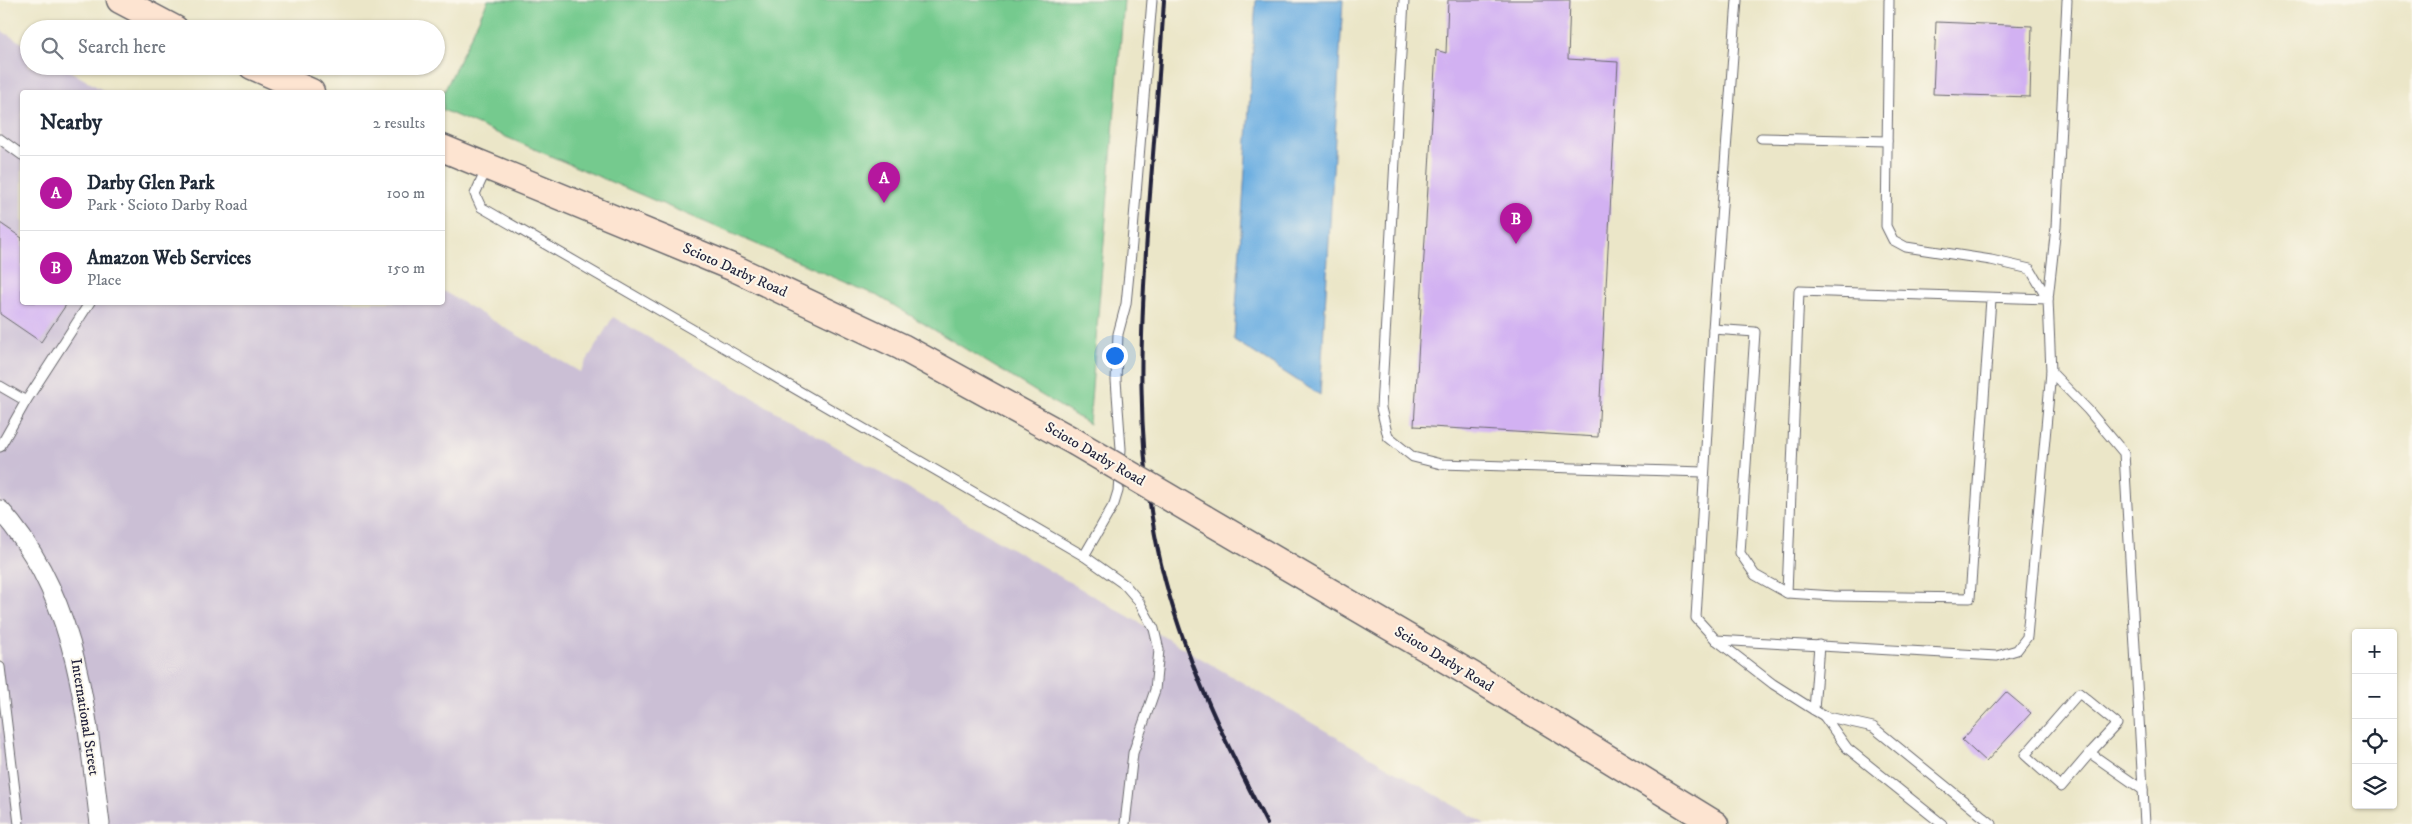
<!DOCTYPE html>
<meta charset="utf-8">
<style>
body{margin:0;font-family:"IM FELL DW Pica",serif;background:#f6f6f7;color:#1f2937}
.controls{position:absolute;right:15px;bottom:15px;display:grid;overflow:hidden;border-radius:5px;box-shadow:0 1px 4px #0004}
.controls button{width:45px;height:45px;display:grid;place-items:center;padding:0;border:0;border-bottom:1px solid #e0e1e3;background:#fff;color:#1f2937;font:25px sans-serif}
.you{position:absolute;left:1114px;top:355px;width:18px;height:18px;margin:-12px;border:4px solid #fff;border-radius:50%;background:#1a73e8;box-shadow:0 0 0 8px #1a73e833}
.badge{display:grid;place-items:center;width:32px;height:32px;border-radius:50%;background:#b5179e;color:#fff;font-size:16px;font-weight:700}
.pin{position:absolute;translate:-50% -41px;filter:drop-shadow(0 1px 2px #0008)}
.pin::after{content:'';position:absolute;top:26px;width:18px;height:15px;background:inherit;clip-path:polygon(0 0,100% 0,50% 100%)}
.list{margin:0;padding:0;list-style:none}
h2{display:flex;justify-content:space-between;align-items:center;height:65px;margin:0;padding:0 20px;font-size:21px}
h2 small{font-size:16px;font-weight:400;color:#747a83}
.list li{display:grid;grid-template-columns:32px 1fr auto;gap:15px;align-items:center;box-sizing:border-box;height:75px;padding:0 20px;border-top:1px solid #e0e1e3}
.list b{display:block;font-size:19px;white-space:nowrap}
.list p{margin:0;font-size:16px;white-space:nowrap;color:#747a83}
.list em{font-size:16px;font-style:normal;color:#747a83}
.icon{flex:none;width:28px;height:28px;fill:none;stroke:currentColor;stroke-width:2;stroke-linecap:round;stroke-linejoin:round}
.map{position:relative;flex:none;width:2412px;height:824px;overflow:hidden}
.search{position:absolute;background:#fff;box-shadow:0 1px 4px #0004;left:20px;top:20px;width:425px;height:55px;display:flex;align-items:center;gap:12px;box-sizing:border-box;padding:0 18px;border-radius:28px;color:#747a83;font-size:19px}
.panel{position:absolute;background:#fff;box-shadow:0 1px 4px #0004;left:20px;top:90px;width:425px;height:215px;border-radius:5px}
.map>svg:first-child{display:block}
.industrial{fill:#cbbfd5}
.green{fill:#75ca8e;stroke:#4c7664}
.water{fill:#6caee1;stroke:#47688e}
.building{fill:#d2b1f2}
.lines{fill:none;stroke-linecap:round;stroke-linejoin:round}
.lane-casing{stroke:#68676c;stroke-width:11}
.street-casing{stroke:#68676c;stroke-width:21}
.secondary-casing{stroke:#68676c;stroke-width:29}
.lane{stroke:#fff;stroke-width:9}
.street{stroke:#fff;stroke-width:19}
.secondary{stroke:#fde4d1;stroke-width:26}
.rail{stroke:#22223b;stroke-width:4}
.secondary-bridge-casing{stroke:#68676c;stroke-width:29;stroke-linecap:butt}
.secondary-bridge{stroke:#fde4d1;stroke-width:26}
.labels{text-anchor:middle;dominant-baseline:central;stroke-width:4;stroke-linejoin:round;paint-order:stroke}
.street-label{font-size:15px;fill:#22223b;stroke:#fbf7ec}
</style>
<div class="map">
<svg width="2412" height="824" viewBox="0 0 2412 824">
<rect width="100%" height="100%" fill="#fbf7ec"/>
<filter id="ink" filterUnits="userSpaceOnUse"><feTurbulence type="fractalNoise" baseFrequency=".02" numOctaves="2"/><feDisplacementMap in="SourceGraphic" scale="10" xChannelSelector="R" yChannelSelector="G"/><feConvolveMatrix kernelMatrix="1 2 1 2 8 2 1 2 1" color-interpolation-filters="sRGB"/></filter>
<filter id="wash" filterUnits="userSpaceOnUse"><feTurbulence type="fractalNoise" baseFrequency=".0096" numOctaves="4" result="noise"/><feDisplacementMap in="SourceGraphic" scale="20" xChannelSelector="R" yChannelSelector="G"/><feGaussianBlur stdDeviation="1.12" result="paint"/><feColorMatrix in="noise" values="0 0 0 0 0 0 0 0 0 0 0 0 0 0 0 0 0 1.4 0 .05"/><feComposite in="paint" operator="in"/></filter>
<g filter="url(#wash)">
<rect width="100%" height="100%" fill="#ebe6c8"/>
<polygon class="industrial" points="0,30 29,47 29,66 61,66 106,92 22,92 22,302 442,302 443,291 580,372 613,317 1486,824 0,824"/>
<polygon class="green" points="488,0 1124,0 1089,424 880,297 443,110 443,94"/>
<polygon class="water" points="1256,0 1343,0 1320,395 1234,340"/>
<g id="blocks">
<g class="building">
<polygon points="1448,0 1570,0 1568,59 1618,62 1598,437 1414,426 1436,50 1446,53"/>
<polygon points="1936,22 2032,26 2030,97 1933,94"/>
<polygon points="0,223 22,238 22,302 68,302 41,342 0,314"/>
<polygon points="2006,692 2031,713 1986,762 1962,740"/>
</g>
</g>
</g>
<g filter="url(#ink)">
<use href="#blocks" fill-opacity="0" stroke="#68676c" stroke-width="1"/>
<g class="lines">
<g class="lane-casing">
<g id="lane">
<polyline points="1404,0 1381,408 1388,437 1413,457 1441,464 1704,472"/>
<polyline points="1737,0 1713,329 1696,618 1716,640 1773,684 1814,710 1824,716 1873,727 1992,824"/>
<polyline points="1889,0 1886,226 1893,240 1906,247 1991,260 2030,269 2048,299"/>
<polyline points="1761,138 1887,141"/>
<polyline points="0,139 22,155"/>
<polyline points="486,170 475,194 481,207 1084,556 1125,585 1138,600 1154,629 1159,650 1155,690 1133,753 1125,824"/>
<polyline points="1991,299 1970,598 1834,596 1787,593 1799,291 2048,299 2051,372 2088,410 2124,453 2145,824"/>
<polyline points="2048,299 2056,227 2067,0"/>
<polyline points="1713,329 1755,332 1740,553 1755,575 1787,593"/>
<polyline points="0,386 26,401 90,302"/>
<polyline points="0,447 26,401"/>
<polyline points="1084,556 1114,504 1118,491 1121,449 1116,380 1118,334 1126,304 1132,243 1152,0"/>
<polyline points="1716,640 1997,656 2017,650 2027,637 2051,372"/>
<polyline points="0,667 19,824"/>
<polyline points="1814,710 1819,645"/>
<polyline points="1824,716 1847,748 1942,824"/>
<polyline points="2090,753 2061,787 2025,755 2079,693 2117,724 2090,753 2143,790"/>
</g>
</g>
<g class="street-casing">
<path id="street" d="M 0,510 C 79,598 86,713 100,824"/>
</g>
<g class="secondary-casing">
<g id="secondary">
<polyline points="120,0 175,29"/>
<polyline points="252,66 311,92"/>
<polyline points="442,148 734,268 902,347 1075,442"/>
<polyline points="1204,518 1472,675 1715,824"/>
</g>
</g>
<use href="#lane" class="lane"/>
<use href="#street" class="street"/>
<use href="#secondary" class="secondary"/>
<path class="rail" d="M 1164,0 C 1160,69 1154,139 1149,208 C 1140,328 1134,447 1161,564 C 1183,657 1224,740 1267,824"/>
<g class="secondary-bridge-casing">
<polyline id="secondary-bridge" points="1075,442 1204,518"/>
</g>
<use href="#secondary-bridge" class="secondary-bridge"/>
</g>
</g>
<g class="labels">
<g class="street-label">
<text transform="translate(735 270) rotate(24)">Scioto Darby Road</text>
<text transform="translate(1095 454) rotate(30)">Scioto Darby Road</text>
<text transform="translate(1444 659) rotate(31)">Scioto Darby Road</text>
<text transform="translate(85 717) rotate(81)">International Street</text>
</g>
</g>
</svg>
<div class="controls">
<button>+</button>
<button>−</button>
<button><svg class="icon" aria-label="locate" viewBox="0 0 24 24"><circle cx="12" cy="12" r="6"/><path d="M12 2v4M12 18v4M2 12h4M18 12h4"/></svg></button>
<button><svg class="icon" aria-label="layers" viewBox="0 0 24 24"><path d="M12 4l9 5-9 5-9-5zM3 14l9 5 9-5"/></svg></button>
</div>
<div class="you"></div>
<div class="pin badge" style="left:884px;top:203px">A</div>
<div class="pin badge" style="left:1516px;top:244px">B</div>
<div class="search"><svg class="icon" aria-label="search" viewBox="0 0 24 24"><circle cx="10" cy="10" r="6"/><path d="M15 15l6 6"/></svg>Search here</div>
<section class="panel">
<h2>Nearby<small>2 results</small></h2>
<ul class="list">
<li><span class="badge">A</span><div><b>Darby Glen Park</b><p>Park · Scioto Darby Road</p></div><em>100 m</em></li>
<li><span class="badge">B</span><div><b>Amazon Web Services</b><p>Place</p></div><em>150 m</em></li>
</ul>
</section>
</div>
